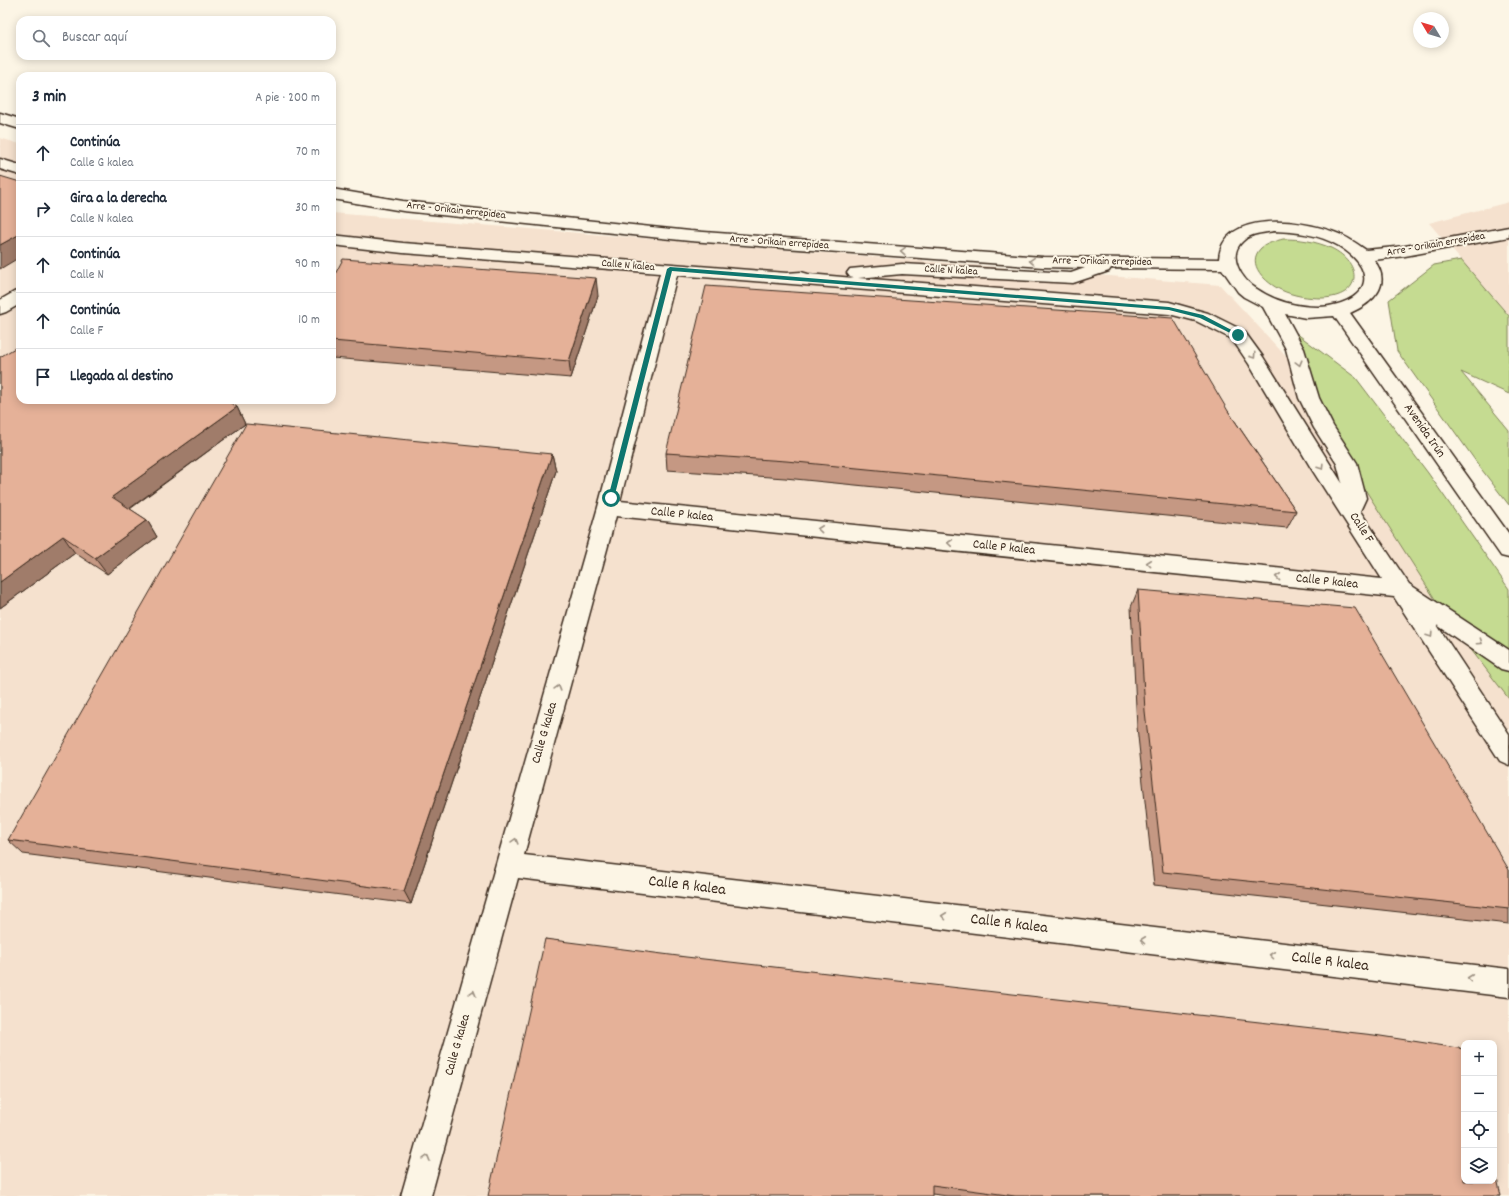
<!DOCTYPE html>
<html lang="es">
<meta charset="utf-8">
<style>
body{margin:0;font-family:Dekko,sans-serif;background:#f6f6f7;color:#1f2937}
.controls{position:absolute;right:12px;bottom:12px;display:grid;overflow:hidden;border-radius:8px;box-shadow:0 2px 10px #0003}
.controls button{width:36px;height:36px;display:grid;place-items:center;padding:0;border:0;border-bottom:1px solid #e0e1e3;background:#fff;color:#1f2937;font:20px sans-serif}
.compass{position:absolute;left:1413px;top:12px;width:36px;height:36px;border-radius:50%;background:#fff;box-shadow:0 2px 10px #0003;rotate:308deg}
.stop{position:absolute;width:12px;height:12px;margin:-9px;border:3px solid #0f766e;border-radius:50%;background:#fff}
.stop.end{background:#0f766e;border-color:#fff;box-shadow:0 1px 4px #0008}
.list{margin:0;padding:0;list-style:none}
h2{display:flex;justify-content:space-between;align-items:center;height:52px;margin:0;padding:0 16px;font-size:17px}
h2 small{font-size:13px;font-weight:400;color:#747a83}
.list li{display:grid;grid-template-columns:26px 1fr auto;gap:12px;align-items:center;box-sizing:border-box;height:56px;padding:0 16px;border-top:1px solid #e0e1e3}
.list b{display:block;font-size:15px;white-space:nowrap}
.list p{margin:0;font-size:13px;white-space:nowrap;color:#747a83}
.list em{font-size:13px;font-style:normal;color:#747a83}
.icon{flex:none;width:22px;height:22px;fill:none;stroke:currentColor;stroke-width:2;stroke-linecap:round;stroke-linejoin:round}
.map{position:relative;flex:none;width:1509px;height:1196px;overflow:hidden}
.search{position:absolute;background:#fff;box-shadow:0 2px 10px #0003;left:16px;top:16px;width:320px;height:44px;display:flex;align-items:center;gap:10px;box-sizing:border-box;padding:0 14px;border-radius:12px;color:#747a83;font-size:15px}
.panel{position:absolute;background:#fff;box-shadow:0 2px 10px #0003;left:16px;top:72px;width:320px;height:332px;border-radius:12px}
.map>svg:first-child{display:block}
.built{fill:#f5e1ce;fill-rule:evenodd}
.green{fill:#c5db91;stroke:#808258}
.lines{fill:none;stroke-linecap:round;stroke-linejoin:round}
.minor-casing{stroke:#3b2a1e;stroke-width:3}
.minor{fill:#fcf5e5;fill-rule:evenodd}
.wall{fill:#c59883;stroke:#3b2a1e}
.shaded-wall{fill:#a07c6a;stroke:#3b2a1e}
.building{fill:#e5b198;stroke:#3b2a1e}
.oneway{stroke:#9c9082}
.route{fill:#0f766e}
.labels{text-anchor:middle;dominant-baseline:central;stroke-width:4;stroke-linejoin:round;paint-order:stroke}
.far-street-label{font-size:11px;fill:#3b2a1e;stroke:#fcf5e5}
.street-label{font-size:13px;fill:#3b2a1e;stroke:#fcf5e5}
.near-street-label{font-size:16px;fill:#3b2a1e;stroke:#fcf5e5}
</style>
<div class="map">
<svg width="1509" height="1196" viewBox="0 0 1509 1196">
<rect width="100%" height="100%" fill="#fcf5e5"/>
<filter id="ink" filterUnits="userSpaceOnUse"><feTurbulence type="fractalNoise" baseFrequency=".025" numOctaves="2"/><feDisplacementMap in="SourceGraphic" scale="8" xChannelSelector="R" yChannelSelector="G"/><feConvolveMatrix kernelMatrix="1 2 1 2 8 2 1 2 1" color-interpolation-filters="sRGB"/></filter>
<g filter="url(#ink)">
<g class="built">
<path d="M 0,138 L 20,144 L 20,400 L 332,400 L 332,213 L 1220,285 L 1405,485 L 1509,665 L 1509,1196 L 0,1196 ZM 1464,1043 L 1494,1043 L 1494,1181 L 1464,1181 Z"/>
<polygon points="1509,202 1509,316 1429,223"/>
</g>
<g class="green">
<path d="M 1283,239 C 1300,239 1315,241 1331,248 C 1364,264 1362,297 1322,298 C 1308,298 1294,296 1281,290 C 1266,283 1245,264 1261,248 C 1267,243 1276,241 1283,239 Z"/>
<polygon points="1461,260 1509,316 1509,394 1461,372 1509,430 1509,505 1482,470 1397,351 1389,300 1434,265"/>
<polygon points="1280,321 1356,378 1428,473 1509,589 1509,699 1449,621 1315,411"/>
</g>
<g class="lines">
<g class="minor-casing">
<g id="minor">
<polygon points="0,113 20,119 20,129 0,123"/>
<polygon points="0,159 20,165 20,175 0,169"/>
<path d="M 332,189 L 403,201 L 690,231 L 1043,257 L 1219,259 C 1222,209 1303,220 1334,232 C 1346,236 1356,243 1366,250 L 1405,246 L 1509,227 L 1509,237 L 1405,256 L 1374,260 C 1393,285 1373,303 1350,313 L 1509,534 L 1509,558 L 1501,556 L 1334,316 L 1306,318 L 1285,314 L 1304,349 L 1319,398 L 1333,426 L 1357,463 L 1366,498 L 1360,511 L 1409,584 L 1509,650 L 1509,671 L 1501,669 L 1437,625 L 1509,734 L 1509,765 L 1500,761 L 1394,597 L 616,516 L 524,855 L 1509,969 L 1509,997 L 518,878 L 431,1196 L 401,1196 L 598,507 L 660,273 L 403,253 L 332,245 L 332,235 L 403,243 L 787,273 L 801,272 L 808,274 L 854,278 L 850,277 L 847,273 L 850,269 L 902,264 L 1071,273 L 1085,268 L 1043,267 L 690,241 L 403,211 L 332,199 ZM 1274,231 C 1296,232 1319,234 1339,246 C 1384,274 1364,305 1318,307 C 1297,307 1274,301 1257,289 C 1242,280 1226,256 1243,241 C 1251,233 1263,233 1274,231 ZM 1111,268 L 1222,269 L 1238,292 L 1244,297 L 1263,307 L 1286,349 L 1299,398 L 1314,428 L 1337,464 L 1342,483 L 1263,357 L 1244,331 L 1208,313 L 1169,302 L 858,278 L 902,274 L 1073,283 L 1109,271 ZM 677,275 L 1169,314 L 1196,321 L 1232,339 L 1249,364 L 1311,468 L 1382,579 L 620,501 Z"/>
<polygon points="20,290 20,304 6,312 0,314 0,300 14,292"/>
</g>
</g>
<use href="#minor" class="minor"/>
</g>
<g class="wall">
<polygon points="332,280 598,296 571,378 332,358"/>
<polygon points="0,357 237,407 245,424 130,509 147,520 157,537 107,574 75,553 0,608"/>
<polygon points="1228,411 1296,511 1287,528 785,478 667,470 666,453"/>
<polygon points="552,454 556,471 411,904 23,854 8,840"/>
<polygon points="1138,590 1509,870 1509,924 1154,885 1137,727 1131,607"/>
<polygon points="545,939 1501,1196 947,1196 932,1194"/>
</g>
<g class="shaded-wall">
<polygon points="20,234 20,257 0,269 0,245"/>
<polygon points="596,278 598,296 571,378 569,361"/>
<polygon points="237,407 245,424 122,514 112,497"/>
<polygon points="552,454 556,471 411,904 404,891"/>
<polygon points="147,520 157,537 107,574 95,558"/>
<polygon points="63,536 75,553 0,608 0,582"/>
</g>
<g class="building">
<polygon points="0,176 20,182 20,234 0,245"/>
<polygon points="343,259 596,278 569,361 332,341 332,280"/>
<polygon points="706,286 1173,318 1228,411 1296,511 786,461 666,453"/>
<polygon points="20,345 20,400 226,400 237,407 112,497 147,520 95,558 63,536 0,582 0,357"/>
<polygon points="246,424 552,454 404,891 8,840"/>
<polygon points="1138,590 1355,608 1509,870 1509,909 1163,872 1145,711"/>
<polygon points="545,939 686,957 1374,1035 1464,1049 1464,1181 1494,1181 1494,1165 1501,1196 1015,1196 932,1185 932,1196 488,1196"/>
</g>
<defs><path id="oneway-chevron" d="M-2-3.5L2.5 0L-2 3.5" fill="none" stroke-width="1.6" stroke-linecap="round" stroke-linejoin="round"/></defs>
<g class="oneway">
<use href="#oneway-chevron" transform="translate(903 251) rotate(-176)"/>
<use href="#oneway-chevron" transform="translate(1032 261) rotate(-176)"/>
<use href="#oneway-chevron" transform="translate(1253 356) rotate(56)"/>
<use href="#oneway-chevron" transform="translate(1299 363) rotate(75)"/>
<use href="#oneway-chevron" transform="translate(1321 467) rotate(57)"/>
<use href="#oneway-chevron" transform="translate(820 529) rotate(-174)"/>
<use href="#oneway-chevron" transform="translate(950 543) rotate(-174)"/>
<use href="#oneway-chevron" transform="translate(1149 563) rotate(-174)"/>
<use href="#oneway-chevron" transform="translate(1278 577) rotate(-174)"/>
<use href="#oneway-chevron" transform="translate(1430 635) rotate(57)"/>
<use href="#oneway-chevron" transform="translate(1480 642) rotate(34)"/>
<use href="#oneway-chevron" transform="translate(558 688) rotate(-74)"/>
<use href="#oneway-chevron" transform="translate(515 841) rotate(-74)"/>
<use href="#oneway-chevron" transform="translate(944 916) rotate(-173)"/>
<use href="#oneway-chevron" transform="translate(1143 940) rotate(-173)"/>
<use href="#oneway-chevron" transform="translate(1272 955) rotate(-173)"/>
<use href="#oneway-chevron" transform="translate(1470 978) rotate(-173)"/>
<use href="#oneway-chevron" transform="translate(473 993) rotate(-74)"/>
<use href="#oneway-chevron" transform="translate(427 1158) rotate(-74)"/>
</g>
</g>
<polygon class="route" points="670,267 1169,307 1203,315 1241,335 1236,336 1200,318 1169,310 672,271 614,498 611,500 608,498 667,269"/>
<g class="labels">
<g class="far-street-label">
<text transform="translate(456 211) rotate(6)">Arre - Orikain errepidea</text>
<text transform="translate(779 243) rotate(4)">Arre - Orikain errepidea</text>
<text transform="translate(1436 245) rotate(-10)">Arre - Orikain errepidea</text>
<text transform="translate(1102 262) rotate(1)">Arre - Orikain errepidea</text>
<text transform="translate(628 266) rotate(5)">Calle N kalea</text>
<text transform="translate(951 271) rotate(3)">Calle N kalea</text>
</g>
<g class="street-label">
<text transform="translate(1424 431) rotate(55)">Avenida Irún</text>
<text transform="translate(682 515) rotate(6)">Calle P kalea</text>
<text transform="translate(1361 528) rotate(57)">Calle F</text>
<text transform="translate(1004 548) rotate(6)">Calle P kalea</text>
<text transform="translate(1327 582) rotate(6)">Calle P kalea</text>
<text transform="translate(545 733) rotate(-74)">Calle G kalea</text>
<text transform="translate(458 1045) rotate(-74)">Calle G kalea</text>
</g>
<g class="near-street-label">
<text transform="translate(687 886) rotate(7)">Calle R kalea</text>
<text transform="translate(1009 924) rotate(7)">Calle R kalea</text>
<text transform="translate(1330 962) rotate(7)">Calle R kalea</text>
</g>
</g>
</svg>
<div class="controls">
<button>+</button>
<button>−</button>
<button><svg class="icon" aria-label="locate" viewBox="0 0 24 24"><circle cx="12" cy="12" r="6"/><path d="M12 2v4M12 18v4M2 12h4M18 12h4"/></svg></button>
<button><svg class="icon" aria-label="layers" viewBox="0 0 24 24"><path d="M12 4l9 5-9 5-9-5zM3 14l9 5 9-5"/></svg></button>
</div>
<svg class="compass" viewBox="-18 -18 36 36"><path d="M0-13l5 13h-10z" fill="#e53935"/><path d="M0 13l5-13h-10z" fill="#747a83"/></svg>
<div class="stop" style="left:611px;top:498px"></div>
<div class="stop end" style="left:1238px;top:335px"></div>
<div class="search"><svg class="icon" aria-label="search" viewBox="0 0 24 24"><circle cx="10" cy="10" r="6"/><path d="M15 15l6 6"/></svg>Buscar aquí</div>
<section class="panel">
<h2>3 min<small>A pie · 200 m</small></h2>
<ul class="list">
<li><svg class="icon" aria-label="ahead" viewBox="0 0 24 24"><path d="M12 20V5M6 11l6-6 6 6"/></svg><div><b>Continúa</b><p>Calle G kalea</p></div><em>70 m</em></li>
<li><svg class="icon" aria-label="right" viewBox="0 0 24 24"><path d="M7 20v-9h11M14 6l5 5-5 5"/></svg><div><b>Gira a la derecha</b><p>Calle N kalea</p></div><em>30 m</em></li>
<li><svg class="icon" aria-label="ahead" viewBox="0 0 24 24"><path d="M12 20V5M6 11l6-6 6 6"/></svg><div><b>Continúa</b><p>Calle N</p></div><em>90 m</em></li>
<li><svg class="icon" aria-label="ahead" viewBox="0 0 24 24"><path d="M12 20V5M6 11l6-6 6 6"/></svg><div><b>Continúa</b><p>Calle F</p></div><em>10 m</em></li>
<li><svg class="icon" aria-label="arrive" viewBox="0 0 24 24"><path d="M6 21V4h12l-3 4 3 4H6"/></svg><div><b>Llegada al destino</b></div></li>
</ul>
</section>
</div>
